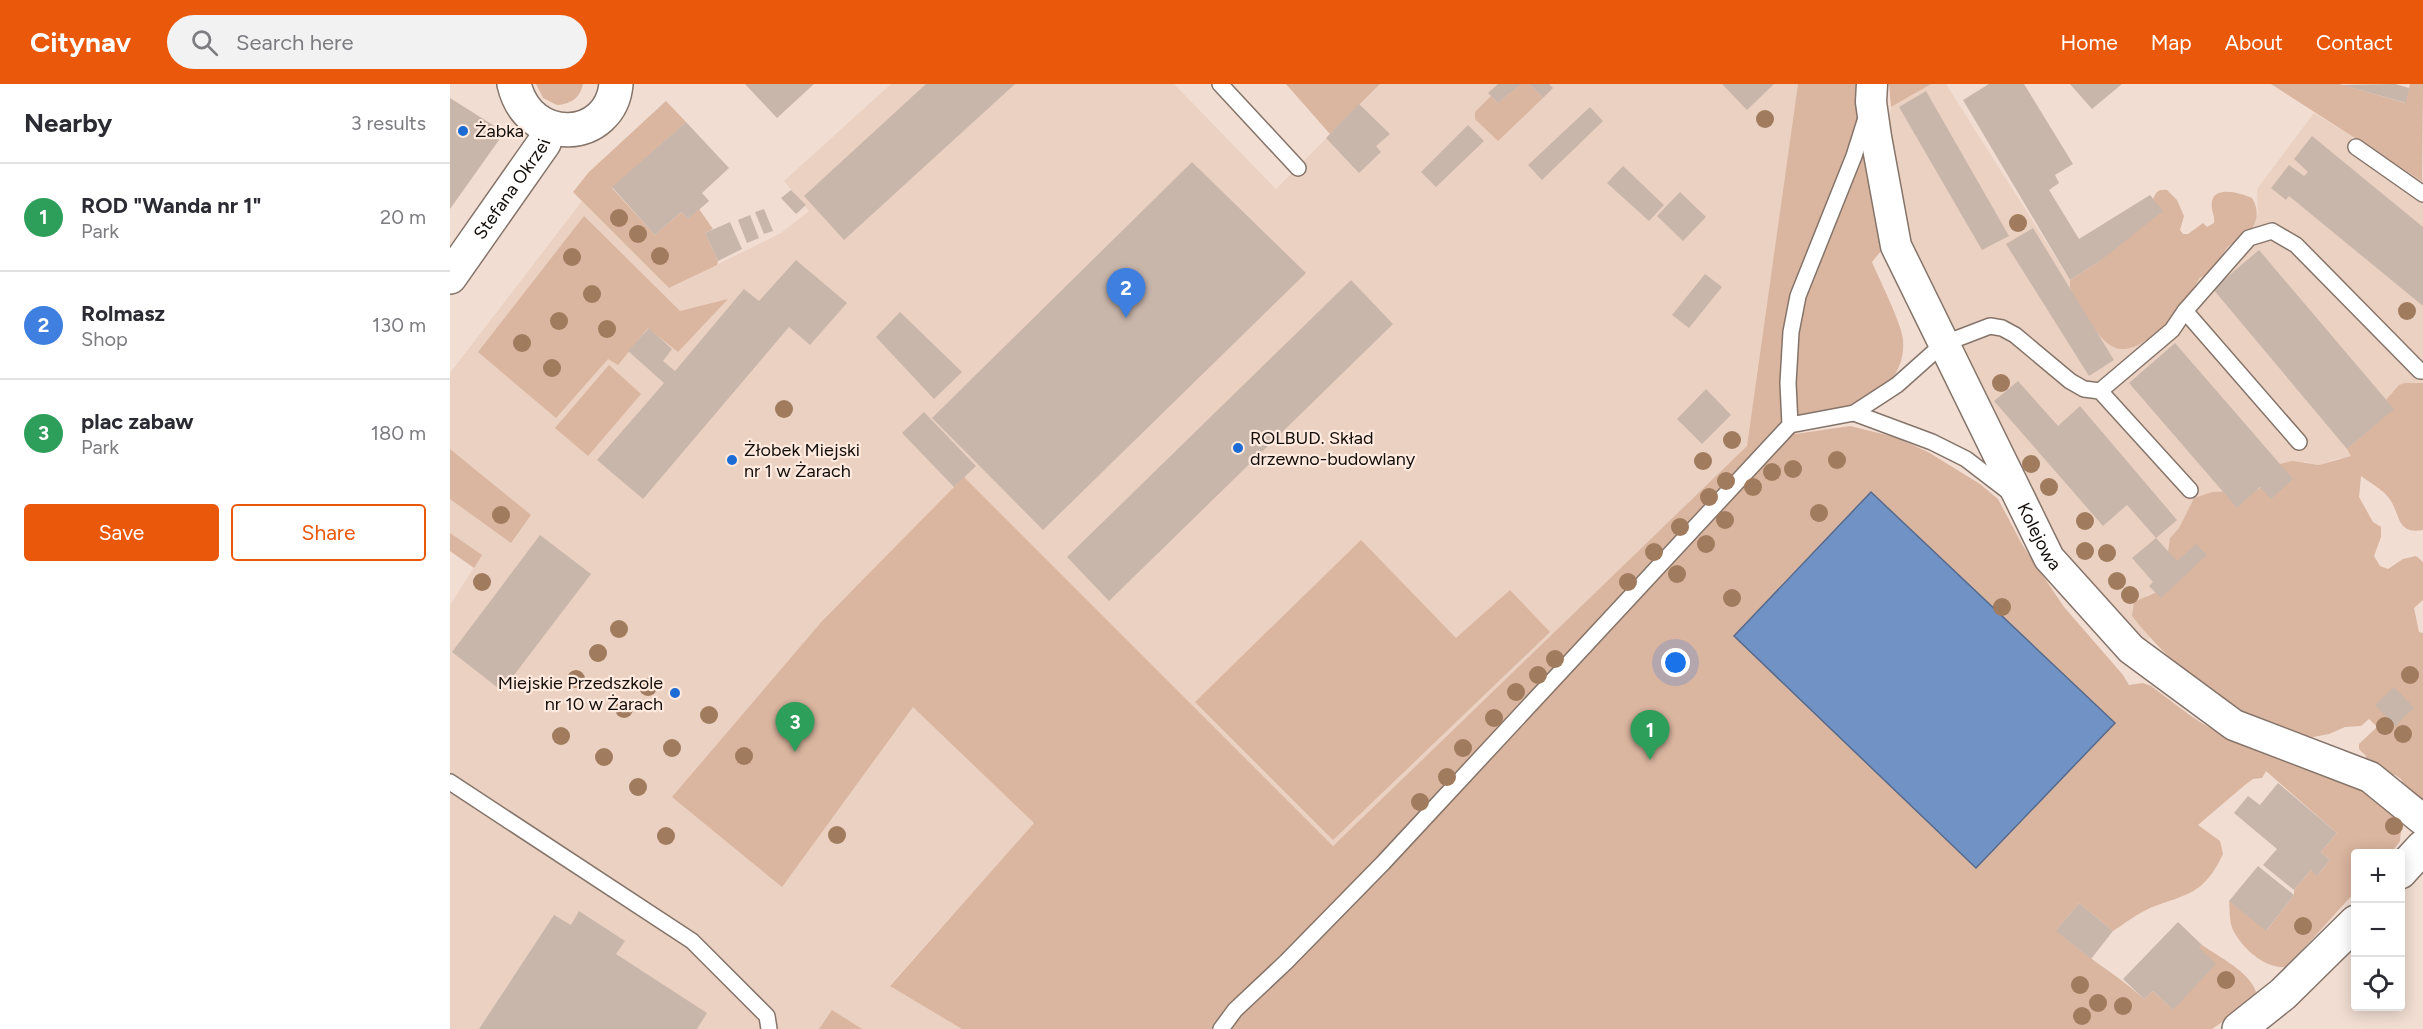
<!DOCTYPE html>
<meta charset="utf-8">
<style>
body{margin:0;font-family:Figtree,sans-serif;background:#f2f2f3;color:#2b2b33}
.controls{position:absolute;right:18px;bottom:18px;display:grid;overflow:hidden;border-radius:6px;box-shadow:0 3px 15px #0003}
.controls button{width:54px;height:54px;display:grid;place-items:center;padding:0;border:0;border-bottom:2px solid #e1e1e2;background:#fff;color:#2b2b33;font:30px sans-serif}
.you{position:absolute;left:1226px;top:579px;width:21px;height:21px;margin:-15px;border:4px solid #fff;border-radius:50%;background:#1a73e8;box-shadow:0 0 0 9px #1a73e833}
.badge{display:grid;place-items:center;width:39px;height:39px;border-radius:50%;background:#ea580c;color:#fff;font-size:20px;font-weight:700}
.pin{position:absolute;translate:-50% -50px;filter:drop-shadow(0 2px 3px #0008)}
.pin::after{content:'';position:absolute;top:32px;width:21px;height:18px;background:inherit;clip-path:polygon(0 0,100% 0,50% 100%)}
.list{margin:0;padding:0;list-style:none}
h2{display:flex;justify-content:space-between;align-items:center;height:78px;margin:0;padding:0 24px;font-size:26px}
h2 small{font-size:20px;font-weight:400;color:#7c7c81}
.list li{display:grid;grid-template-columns:39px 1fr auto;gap:18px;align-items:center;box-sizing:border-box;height:108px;padding:0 24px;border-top:2px solid #e1e1e2}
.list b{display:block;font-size:22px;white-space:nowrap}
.list p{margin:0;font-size:20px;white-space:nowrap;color:#7c7c81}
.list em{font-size:20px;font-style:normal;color:#7c7c81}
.actions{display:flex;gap:12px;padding:18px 24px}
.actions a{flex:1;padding:14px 0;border:2px solid #ea580c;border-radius:6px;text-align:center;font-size:21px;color:#ea580c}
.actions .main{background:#ea580c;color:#fff}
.icon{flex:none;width:33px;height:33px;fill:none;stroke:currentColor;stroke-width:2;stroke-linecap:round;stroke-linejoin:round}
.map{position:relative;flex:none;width:1973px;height:945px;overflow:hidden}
header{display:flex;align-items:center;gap:36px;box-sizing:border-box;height:84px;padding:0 30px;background:#ea580c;color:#fff}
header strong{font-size:28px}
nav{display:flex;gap:33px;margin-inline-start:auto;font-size:21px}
.search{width:420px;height:54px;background:#f2f2f3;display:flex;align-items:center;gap:15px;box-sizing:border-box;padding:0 21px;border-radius:33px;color:#7c7c81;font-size:22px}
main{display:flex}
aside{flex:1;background:#fff}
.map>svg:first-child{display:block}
.built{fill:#ebd1c1}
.green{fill:#dab59f}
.water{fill:#7192c4;stroke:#556a8c;stroke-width:1.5}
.building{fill:#c9b6ab}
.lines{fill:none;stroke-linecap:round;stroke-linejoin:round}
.service-casing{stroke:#85746a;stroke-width:18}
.minor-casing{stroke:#85746a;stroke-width:33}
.tertiary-casing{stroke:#85746a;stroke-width:36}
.service{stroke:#fff;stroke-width:15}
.minor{stroke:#fff;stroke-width:30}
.tertiary{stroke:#fff;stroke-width:33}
.tree{fill:#a07b5e}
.poi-dot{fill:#1c6ad4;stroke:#feeadf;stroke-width:2}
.labels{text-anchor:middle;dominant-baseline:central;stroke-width:4.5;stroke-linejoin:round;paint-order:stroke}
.poi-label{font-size:18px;fill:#140e0a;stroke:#feeadf;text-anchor:start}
.street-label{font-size:18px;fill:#140e0a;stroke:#feeadf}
</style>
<header>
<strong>Citynav</strong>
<div class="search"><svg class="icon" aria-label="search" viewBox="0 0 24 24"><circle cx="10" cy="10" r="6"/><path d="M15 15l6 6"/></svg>Search here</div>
<nav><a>Home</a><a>Map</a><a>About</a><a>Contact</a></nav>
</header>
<main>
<aside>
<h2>Nearby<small>3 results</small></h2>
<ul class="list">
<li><span class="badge" style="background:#2e9e5b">1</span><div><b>ROD &quot;Wanda nr 1&quot;</b><p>Park</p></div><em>20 m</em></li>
<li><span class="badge" style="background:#3f7fe0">2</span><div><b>Rolmasz</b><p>Shop</p></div><em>130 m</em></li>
<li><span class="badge" style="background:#2e9e5b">3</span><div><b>plac zabaw</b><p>Park</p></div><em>180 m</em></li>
</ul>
<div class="actions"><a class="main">Save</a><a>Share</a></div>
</aside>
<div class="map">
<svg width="1973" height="945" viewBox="0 0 1973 945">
<rect width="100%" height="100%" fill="#f1ddd2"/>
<g class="built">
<polygon points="441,0 724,0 826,105 930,0 1348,0 1297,362 883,762 515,394 373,535 584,739 440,901 512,945 0,945 0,521 31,472 0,449 0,289 132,117 220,204 331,149 359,127 334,97"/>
<polygon points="1481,0 1496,0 1620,196 1620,204 1695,259 1745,205 1749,194 1772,176 1777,163 1792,154 1808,130 1807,105 1864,29 1973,96 1973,332 1911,380 1889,374 1869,381 1855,378 1807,406 1762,408 1744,414 1729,444 1720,454 1720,502 1697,511 1682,532 1700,554 1689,562 1607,468 1452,160 1436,57 1441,23"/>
</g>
<g class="green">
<path d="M 86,0 L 133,0 C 130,14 121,20 107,21 L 93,14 Z"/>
<polygon points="836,0 930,0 880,50"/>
<polygon points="1071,0 1079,0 1093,14 1048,57 1025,35 1025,28 1041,12 1048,19"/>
<path d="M 1348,0 L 1411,0 L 1436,161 L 1422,178 C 1429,195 1452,240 1453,256 C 1456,287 1433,311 1405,322 C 1390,328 1371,329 1355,332 L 1345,350 L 1400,342 L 1445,353 L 1478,368 L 1530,400 L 1548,415 L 1573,462 L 1614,523 L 1673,591 L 1679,601 L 1693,599 L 1701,602 C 1727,621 1752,643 1782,655 C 1835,677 1914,692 1952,735 L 1950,757 L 1941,769 L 1906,770 L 1905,808 L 1837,883 C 1815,885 1793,865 1783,846 C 1779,837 1780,826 1779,817 L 1817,846 L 1844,811 L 1844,806 L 1861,786 L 1868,791 L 1880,776 L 1871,768 L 1887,749 L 1816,687 L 1812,694 L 1803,695 L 1796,700 L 1748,741 L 1770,757 L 1773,770 C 1754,811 1736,810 1700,824 C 1687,830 1675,839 1663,847 L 1629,819 L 1607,846 C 1633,872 1667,890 1694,915 L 1703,907 L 1723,926 L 1749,864 L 1752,861 C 1769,873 1800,888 1806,908 L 1801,918 L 1762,945 L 512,945 L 440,902 L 584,739 L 463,623 L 332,803 L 222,713 L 373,536 L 514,393 L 883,762 L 1297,362 Z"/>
<polygon points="1439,0 1481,0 1441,23"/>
<polygon points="1821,0 1889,0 1955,19 1960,0 1973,0 1972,97"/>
<polygon points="216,17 236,38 162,104 205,151 231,128 238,135 249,125 263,145 255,149 268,177 267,181 219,204 123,108 139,88"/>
<path d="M 1717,106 L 1727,116 L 1734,132 L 1730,146 L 1733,150 L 1738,150 L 1753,139 L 1757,143 L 1764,139 C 1765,133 1763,131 1762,125 C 1758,99 1790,109 1802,114 C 1812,130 1805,145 1791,155 C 1786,158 1779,160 1776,165 C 1767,181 1769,187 1749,194 C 1740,217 1688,282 1660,261 C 1642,248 1631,223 1620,204 L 1620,196 L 1650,177 L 1703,116 C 1705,108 1709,105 1717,106 Z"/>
<polygon points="134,132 230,227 278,215 228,268 198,244 168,281 158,275 106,334 28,268"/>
<polygon points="159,281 191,310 138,372 105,344"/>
<path d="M 1955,299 L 1973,299 L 1973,446 C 1945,451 1951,428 1938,413 C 1932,405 1919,398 1911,392 L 1909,413 L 1923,438 L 1931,443 L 1931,453 L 1924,472 L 1930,482 L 1938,485 L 1953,475 L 1966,472 L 1973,478 L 1973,516 L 1964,524 L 1969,548 L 1973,549 L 1973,717 L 1956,706 L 1951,695 L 1945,691 L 1938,691 L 1916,680 L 1916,672 L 1909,665 L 1909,660 L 1927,643 L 1919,635 L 1911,642 L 1895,643 L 1879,650 L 1863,653 L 1856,652 L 1822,641 L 1816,636 L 1809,636 L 1783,627 C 1779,616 1770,612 1760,605 C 1729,585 1705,561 1682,532 L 1684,518 L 1720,502 L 1717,475 L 1720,454 L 1729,444 L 1744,414 L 1762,408 L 1807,406 L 1822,396 L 1830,380 L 1842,377 L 1869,381 L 1901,372 L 1897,365 L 1943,325 L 1936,316 L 1949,301 Z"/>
<polygon points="0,365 81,431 61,459 0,415"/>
<polygon points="0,449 32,471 24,484 0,467"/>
<polygon points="911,456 1006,554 1060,506 1100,548 883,756 745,618"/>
<polygon points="382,926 412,945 369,945"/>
</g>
<polygon class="water" points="1421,408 1665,639 1526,784 1284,552"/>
<g class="building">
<polygon points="295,0 364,0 327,34"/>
<polygon points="476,0 565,0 394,156 354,112"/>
<polygon points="1048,0 1071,0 1048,19 1038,9"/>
<polygon points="1079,0 1099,0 1103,4 1093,14"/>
<polygon points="1272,0 1324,0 1297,26"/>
<polygon points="1539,0 1574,0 1623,80 1605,91 1609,99 1599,106 1629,155 1700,111 1713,127 1650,177 1620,196 1513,16"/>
<polygon points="1620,0 1672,0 1642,25"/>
<polygon points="1945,0 1959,4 1956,19 1892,1"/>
<polygon points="1476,7 1559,152 1532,166 1449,23"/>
<polygon points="0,14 46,43 49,56 0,125"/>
<polygon points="909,20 940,50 926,62 931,68 909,89 876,54"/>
<polygon points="1140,23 1153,37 1092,96 1078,81"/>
<polygon points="236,38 279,84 252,109 259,117 238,135 231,128 205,151 162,103"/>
<polygon points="1018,41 1034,57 986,103 971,88"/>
<polygon points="1862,52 1973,143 1973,222 1839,112 1836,116 1821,104 1839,81 1854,92 1858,88 1844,75"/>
<polygon points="742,78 856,189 593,446 482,334"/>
<polygon points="1173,82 1214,121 1199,137 1157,99"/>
<polygon points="341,106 356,121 346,130 331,114"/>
<polygon points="1230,108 1256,133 1233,157 1207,132"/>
<polygon points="314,125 323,147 314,150 305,128"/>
<polygon points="300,131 309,154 297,159 288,136"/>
<polygon points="280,138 292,165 268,177 255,149"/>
<polygon points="1583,144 1664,276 1639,292 1556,160"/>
<polygon points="1809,166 1944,325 1897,365 1763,205"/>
<polygon points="346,176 397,219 360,261 339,243 193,415 147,376 214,299 178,267 199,244 222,265 213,277 225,287 294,205 309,217"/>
<polygon points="1255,190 1272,203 1239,244 1222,231"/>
<polygon points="901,196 943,240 659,517 617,473"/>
<polygon points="450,228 512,288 484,315 426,253"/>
<polygon points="1725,259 1843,395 1821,415 1810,403 1787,424 1679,299"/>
<polygon points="1568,297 1608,342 1630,322 1727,436 1706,454 1677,421 1653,442 1544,317"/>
<polygon points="1256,305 1281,331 1252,360 1227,335"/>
<polygon points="474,328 526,382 504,403 452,349"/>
<polygon points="90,451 141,490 52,607 2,568"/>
<polygon points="1706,454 1727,477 1746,460 1757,471 1711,514 1699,502 1703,498 1682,474"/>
<polygon points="1944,603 1964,624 1945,642 1925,621"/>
<polygon points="1828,699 1887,749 1871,768 1880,776 1867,792 1861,786 1844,806 1813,781 1827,765 1784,729 1798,712 1810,721"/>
<polygon points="1808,782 1844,811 1816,847 1779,817"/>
<polygon points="1629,819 1663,847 1641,875 1606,847"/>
<polygon points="129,827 175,857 166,870 257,929 247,945 29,945 104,831 121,841"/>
<polygon points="1728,838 1752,861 1749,864 1766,880 1723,926 1703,907 1694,915 1673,895"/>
</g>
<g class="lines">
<g class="service-casing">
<g id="service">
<polyline points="770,0 848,84"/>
<polyline points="1906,63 1973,110"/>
<polyline points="1735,227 1849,358"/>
<polyline points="1650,307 1722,246 1735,227 1799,154 1822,147 1846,161 1970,287 1973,287"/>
<polyline points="1404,329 1447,301 1493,260 1540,242 1552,244 1565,251 1620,297 1634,305 1650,307 1740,406"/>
<polyline points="1340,341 1338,299 1341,248 1348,212 1404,72 1416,34"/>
<polyline points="0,698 242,857 317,932 319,945"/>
<polyline points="771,945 785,926 836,878 933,779 1340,341 1404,329 1482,358 1516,375 1559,408"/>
</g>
</g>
<g class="minor-casing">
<g id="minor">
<path id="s1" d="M 1422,0 L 1421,18 L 1426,53 L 1446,162 L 1599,474 L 1681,565 L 1784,641 L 1920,693 L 1973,736"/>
</g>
</g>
<g class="tertiary-casing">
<g id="tertiary">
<path d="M 64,0 C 79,64 161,58 166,0"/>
<path id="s2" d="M 0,193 L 94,59 L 99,44"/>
<polyline points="1950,788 1973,763"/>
<polyline points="1789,945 1833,910 1906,838"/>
</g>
</g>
<use href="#service" class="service"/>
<use href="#minor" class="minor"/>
<use href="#tertiary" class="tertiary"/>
</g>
<g class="tree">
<circle cx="1315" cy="35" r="9"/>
<circle cx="169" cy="134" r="9"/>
<circle cx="1568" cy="139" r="9"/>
<circle cx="188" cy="150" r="9"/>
<circle cx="210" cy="172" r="9"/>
<circle cx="122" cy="173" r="9"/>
<circle cx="142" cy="210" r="9"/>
<circle cx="1957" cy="227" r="9"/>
<circle cx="109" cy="237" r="9"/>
<circle cx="157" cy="245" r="9"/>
<circle cx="72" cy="259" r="9"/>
<circle cx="102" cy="284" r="9"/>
<circle cx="1551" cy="299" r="9"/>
<circle cx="334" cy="325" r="9"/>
<circle cx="1282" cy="356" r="9"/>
<circle cx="1387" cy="376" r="9"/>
<circle cx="1253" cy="377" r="9"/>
<circle cx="1581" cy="380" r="9"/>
<circle cx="1343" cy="385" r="9"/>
<circle cx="1322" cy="388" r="9"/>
<circle cx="1276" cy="397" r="9"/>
<circle cx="1303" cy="403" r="9"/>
<circle cx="1599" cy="403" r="9"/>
<circle cx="1259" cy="413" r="9"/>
<circle cx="1369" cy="429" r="9"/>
<circle cx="51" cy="431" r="9"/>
<circle cx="1275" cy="436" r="9"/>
<circle cx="1635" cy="437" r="9"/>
<circle cx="1230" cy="443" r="9"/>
<circle cx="1256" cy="460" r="9"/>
<circle cx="1635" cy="467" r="9"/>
<circle cx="1204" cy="468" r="9"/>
<circle cx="1657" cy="469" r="9"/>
<circle cx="1227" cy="490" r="9"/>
<circle cx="1667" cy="497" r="9"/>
<circle cx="32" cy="498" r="9"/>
<circle cx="1178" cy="498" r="9"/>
<circle cx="1680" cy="511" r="9"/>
<circle cx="1282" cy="514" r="9"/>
<circle cx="1552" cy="523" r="9"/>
<circle cx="169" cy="545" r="9"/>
<circle cx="148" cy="569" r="9"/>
<circle cx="1105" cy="575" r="9"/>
<circle cx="1088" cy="591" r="9"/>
<circle cx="1960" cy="591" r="9"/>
<circle cx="126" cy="595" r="9"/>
<circle cx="198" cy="603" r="9"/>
<circle cx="1066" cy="608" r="9"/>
<circle cx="174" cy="625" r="9"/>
<circle cx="259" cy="631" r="9"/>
<circle cx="1044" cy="634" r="9"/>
<circle cx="1935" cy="642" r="9"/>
<circle cx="1953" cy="650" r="9"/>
<circle cx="111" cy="652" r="9"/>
<circle cx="222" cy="664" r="9"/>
<circle cx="1013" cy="664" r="9"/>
<circle cx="294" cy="672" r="9"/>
<circle cx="154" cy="673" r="9"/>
<circle cx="997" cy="693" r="9"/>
<circle cx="188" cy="703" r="9"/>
<circle cx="970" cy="718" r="9"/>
<circle cx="1944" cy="742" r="9"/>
<circle cx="387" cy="751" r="9"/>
<circle cx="216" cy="752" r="9"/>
<circle cx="1853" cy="842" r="9"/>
<circle cx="1776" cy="896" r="9"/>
<circle cx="1630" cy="901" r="9"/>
<circle cx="1648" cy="919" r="9"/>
<circle cx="1673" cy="922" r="9"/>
<circle cx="1632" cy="932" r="9"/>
</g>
<g class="poi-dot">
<circle cx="13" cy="47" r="6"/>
<circle cx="788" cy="364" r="6"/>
<circle cx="282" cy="376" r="6"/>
<circle cx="225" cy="609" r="6"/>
</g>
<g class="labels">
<g class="poi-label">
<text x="25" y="47">Żabka</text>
<text x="800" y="354">ROLBUD. Skład<tspan x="800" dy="21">drzewno-budowlany</tspan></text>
<text x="294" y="366">Żłobek Miejski<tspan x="294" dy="21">nr 1 w Żarach</tspan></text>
<text x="213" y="599" text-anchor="end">Miejskie Przedszkole<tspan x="213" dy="21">nr 10 w Żarach</tspan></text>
</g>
<g class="street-label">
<text stroke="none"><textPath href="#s2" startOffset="108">Stefana Okrzei</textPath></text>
<text stroke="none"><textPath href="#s1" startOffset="488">Kolejowa</textPath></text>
</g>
</g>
</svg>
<div class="controls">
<button>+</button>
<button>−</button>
<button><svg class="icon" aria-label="locate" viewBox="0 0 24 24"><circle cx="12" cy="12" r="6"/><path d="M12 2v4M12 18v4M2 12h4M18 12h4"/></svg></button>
</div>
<div class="you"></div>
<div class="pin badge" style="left:1200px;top:676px;background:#2e9e5b">1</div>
<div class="pin badge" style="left:676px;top:234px;background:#3f7fe0">2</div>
<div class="pin badge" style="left:345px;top:668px;background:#2e9e5b">3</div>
</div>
</main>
